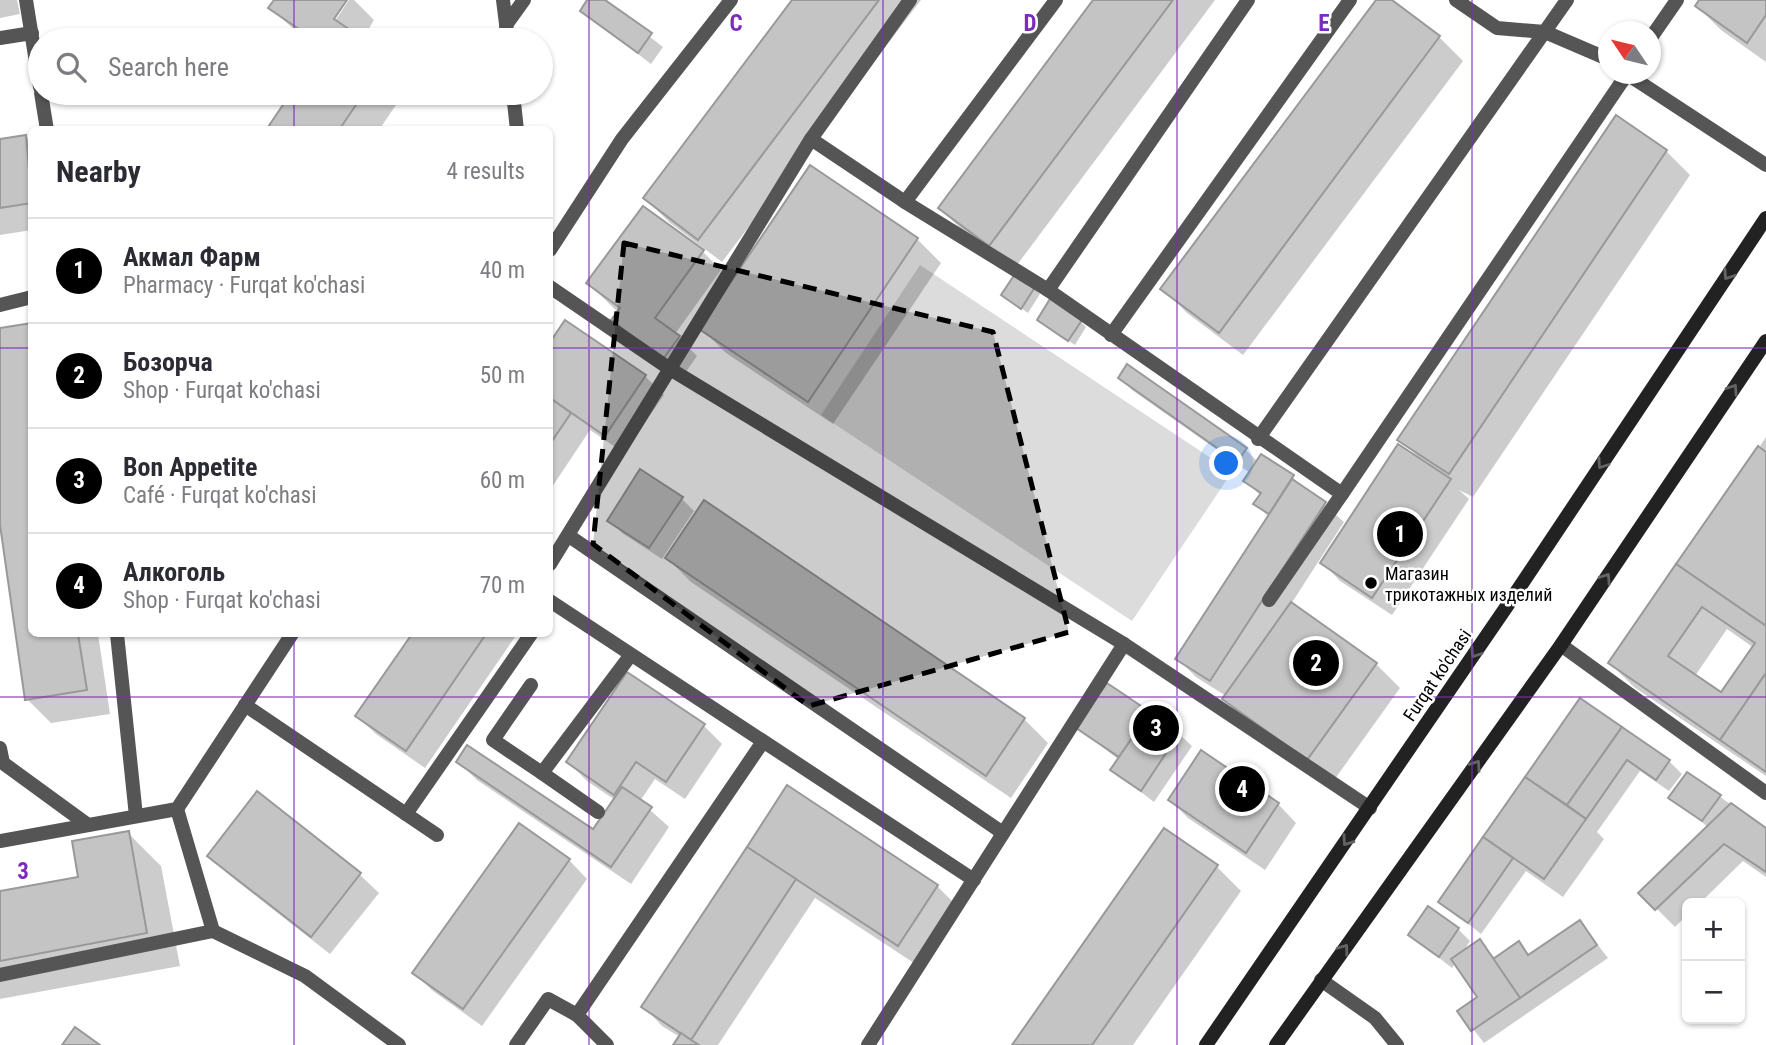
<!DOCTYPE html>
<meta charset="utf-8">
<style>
body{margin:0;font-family:"Roboto Condensed",sans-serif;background:#f7f7f7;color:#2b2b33}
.controls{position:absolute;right:21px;bottom:21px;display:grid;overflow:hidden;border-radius:10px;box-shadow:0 2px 5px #0004}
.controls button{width:63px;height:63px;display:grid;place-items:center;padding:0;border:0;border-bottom:2px solid #e1e1e2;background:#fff;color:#2b2b33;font:35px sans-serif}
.compass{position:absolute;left:1598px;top:21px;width:63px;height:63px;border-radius:50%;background:#fff;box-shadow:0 2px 5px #0004;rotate:305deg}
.you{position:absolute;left:1227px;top:464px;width:24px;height:24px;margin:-18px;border:5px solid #fff;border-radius:50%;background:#1a73e8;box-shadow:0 0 0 10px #1a73e833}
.badge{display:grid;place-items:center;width:46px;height:46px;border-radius:50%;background:#000;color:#fff;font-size:23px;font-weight:700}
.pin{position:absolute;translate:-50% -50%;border:4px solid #fff;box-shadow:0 2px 7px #0006}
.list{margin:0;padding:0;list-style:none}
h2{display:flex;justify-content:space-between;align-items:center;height:91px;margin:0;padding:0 28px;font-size:30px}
h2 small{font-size:23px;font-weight:400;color:#7c7c81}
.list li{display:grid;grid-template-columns:46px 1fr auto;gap:21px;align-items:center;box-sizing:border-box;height:105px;padding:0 28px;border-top:2px solid #e1e1e2}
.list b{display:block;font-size:26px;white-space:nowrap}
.list p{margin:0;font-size:23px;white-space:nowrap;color:#7c7c81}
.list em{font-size:23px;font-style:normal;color:#7c7c81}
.icon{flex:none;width:38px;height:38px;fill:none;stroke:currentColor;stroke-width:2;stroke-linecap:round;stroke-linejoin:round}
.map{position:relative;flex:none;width:1766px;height:1045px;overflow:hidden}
.search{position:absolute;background:#fff;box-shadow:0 2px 5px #0004;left:28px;top:28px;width:525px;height:77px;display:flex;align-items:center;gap:18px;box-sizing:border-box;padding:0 24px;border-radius:38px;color:#7c7c81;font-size:26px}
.panel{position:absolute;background:#fff;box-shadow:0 2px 5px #0004;left:28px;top:126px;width:525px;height:511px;border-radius:10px}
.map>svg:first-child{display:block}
.green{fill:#dcdcdc}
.shadow{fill:#0003;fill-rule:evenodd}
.building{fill:#c4c4c4;stroke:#999;stroke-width:2;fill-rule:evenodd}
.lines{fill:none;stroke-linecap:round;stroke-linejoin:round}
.lane{stroke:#555;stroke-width:14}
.street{stroke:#555;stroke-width:14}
.secondary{stroke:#222;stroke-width:14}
.oneway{stroke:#646464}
.marked{fill:#000;fill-opacity:0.2;stroke:#000;stroke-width:5;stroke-dasharray:14 9;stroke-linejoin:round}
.grid{fill:none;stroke:#7b2cbf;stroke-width:2;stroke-opacity:0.55}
.poi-dot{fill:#000;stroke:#fff;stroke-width:2.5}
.labels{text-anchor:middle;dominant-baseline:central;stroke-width:5;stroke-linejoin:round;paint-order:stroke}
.poi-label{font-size:18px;fill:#000;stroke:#fff;text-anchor:start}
.street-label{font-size:18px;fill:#000;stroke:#fff}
.grid-label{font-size:23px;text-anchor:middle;font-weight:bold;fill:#7b2cbf;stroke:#fff;stroke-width:5;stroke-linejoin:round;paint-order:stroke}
</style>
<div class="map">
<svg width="1766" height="1045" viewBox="0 0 1766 1045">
<rect width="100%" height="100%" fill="#fff"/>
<polygon class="green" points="920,265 1232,472 1132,621 821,415"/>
<g class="shadow">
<polygon points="0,0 17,0 20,14 0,18"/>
<polygon points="276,0 345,0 328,25 331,27 349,0 354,0 374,20 362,40 306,40 270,8"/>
<polygon points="590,0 608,0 606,3 663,47 651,64 582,11"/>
<polygon points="795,0 921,0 722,262 669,222 645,198"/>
<polygon points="1096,0 1215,0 1014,269 964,232 940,208"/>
<polygon points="1378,0 1389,0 1439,37 1463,61 1243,355 1187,313 1163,289"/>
<polygon points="1701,0 1766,0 1766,62 1721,30 1697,6"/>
<polygon points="293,93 404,93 379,130 268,130"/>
<polygon points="26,137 32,143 32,230 0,235 0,141"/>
<polygon points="1666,151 1690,175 1473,497 1459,490 1469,499 1392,615 1340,581 1322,562 1416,455 1400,439"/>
<polygon points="811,167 917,239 941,263 833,424 726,353 702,329"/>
<polygon points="703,252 721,270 675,334 697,356 683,376 588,283"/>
<polygon points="1034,288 1040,294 1028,313 1003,295"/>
<polygon points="566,322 645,376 664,395 624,453 590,430 550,490 550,346"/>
<polygon points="1081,322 1086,327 1075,345 1044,325"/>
<polygon points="0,330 32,634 98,634 110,714 51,723 27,699 0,513"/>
<polygon points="1120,378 1245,449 1258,462 1292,477 1344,522 1291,604 1376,664 1400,688 1332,783 1248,723 1224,699 1226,696 1196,677 1177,658 1269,517 1255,504 1261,496 1245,481 1250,473 1132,390"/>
<path d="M 1766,437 L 1766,776 L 1634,687 L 1610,663 L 1765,451 L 1760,446 ZM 1727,629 L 1754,648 L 1722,695 L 1695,676 Z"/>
<polygon points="681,498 694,511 662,559 622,533 609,520"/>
<polygon points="705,502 1024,719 1048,743 1011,798 691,582 667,558"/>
<polygon points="414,634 517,634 425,768 376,734 357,716"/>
<polygon points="1107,685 1179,734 1192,746 1154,802 1112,770 1119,760 1078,728"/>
<polygon points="1580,700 1669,761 1682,774 1669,791 1640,771 1597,832 1604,839 1563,897 1526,871 1481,934 1441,902"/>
<polygon points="704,726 722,744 685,799 655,779 640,801 669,827 631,884 477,780 458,762 593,832 615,800 587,781 568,762"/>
<polygon points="787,788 937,886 961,910 923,969 815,898 718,1045 675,1045 680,1037 662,1026 644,1007"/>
<polygon points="258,794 360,875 379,893 330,954 228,874 209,856"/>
<polygon points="1719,796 1766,830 1766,877 1743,861 1700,903 1687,903 1687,915 1675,927 1641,893 1708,827 1671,798"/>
<polygon points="1170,800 1278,804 1296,823 1265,870 1188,818"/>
<polygon points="128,833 161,866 180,966 0,999 0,893 80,879"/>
<polygon points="569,860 587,879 482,1026 433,991 414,973"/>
<polygon points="1217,867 1241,891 1133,1045 1014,1045"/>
<polygon points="1580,922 1608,958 1484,1043 1459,1011 1480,997 1456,962 1452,968 1410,935 1458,929 1470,941 1463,952 1479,941 1496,959 1518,943 1531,956"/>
</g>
<g class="building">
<polygon points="274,0 347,0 334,19 365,40 315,40 268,8"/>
<polygon points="587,0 605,0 652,33 638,53 580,11"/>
<polygon points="792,0 879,0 698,240 643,198"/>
<polygon points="1093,0 1173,0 989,246 938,208"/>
<polygon points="1376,0 1392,0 1440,36 1219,333 1160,289"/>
<polygon points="1699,0 1766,0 1766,15 1747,43 1695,6"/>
<polygon points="291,93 364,93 339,130 266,130"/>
<polygon points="1616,115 1667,150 1449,474 1397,440"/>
<polygon points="26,135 32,203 0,208 0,139"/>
<polygon points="810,165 918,238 808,402 699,329"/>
<polygon points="643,206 704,250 655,318 680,336 663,359 611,320 620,308 586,283"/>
<polygon points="1015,274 1035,287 1021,309 1001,295"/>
<polygon points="1050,299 1082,320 1068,341 1037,320"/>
<polygon points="565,320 646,375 605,436 550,398 550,342"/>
<polygon points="32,323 32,634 78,634 87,690 25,700 0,525 0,328"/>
<polygon points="1127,364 1247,448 1237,462 1118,378"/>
<polygon points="550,398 571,413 550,444"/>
<polygon points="1398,444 1451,479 1372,598 1320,563"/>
<polygon points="1758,446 1766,452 1766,626 1676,564"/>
<polygon points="1261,454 1294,475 1269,514 1253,504 1261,493 1243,481"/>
<polygon points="640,469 683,497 649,548 607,521"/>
<polygon points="1292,479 1326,502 1210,681 1175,659"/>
<polygon points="704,500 1025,718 986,776 665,558"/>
<path d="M 1676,564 L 1766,626 L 1766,673 L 1720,740 L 1608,663 ZM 1702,607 L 1755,643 L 1721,692 L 1668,656 Z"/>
<polygon points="1291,602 1377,663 1307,760 1222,699"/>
<polygon points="412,634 486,634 406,751 355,716"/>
<polygon points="627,672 705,724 666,782 636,762 614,795 566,762"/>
<polygon points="1766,673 1766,772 1720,740"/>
<polygon points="1107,683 1150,712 1119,757 1076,728"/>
<polygon points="1580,698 1622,727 1567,805 1525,777"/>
<polygon points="1150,712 1180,732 1141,791 1110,770"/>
<polygon points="1622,727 1670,760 1656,780 1627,760 1586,819 1567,805"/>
<polygon points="467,745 593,829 622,787 652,807 611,867 456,762"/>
<polygon points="1201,750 1279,803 1246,853 1168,800"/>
<polygon points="1687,772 1721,795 1702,821 1668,798"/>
<polygon points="1525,777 1586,819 1544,879 1483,837"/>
<polygon points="787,785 938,885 898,946 747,847"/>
<polygon points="257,791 361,873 311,937 207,856"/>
<polygon points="1731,803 1766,828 1766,872 1724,844 1655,910 1638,893"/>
<polygon points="519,823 570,859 463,1009 412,973"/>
<polygon points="1164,828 1218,865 1092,1045 1012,1045"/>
<polygon points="129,831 147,933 0,961 0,891 78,877 72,841"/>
<polygon points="1483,837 1513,858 1468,923 1438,902"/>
<polygon points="747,847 796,879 691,1040 641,1007"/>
<polygon points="1428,906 1459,928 1439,957 1408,935"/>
<polygon points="1580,920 1597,945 1520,998 1493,959 1519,941 1528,955"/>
<polygon points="1480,939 1520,998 1471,1031 1457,1011 1477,997 1451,959"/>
<polygon points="75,1027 100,1045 62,1045"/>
<polygon points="681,1033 691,1040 699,1045 673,1045"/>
</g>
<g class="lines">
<g class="lane">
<polyline points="26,0 40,87"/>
<polyline points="1456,0 1497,28 1545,32 1608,59"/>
<polyline points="506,25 524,0"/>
<polyline points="0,38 32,33"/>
<polyline points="1650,39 1677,0"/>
<polyline points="1627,74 1766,165"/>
<polyline points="41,93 47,130"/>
<polyline points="811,139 910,0"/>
<polyline points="550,250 622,139 731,0"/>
<polyline points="0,305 32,297"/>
<polyline points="1111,335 1350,0"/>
<polyline points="1342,494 1627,74"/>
<polyline points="569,536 1003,833"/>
<polyline points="117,634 136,816"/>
<polyline points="1561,645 1766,793"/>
<polyline points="531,685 493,740 542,773"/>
<polyline points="245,705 437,835"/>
<polyline points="0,748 3,763 88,825"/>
<polyline points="177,809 213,931"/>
<polyline points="598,812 542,773 630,656"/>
<polyline points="406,814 531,634"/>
<polyline points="0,841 177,809 292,634"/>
<polyline points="0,975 213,931 305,976 399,1045"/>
<polyline points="577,1015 762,743"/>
<polyline points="868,1045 1124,644"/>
</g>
<g class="street">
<polyline points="503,0 508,40"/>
<polyline points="513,93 517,130"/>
<polyline points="905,202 1056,0"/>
<polyline points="550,287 670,369 1124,644 1370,808"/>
<polyline points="1048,290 1248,0"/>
<polyline points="1258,439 1567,0"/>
<polyline points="550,564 811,139 905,202 1048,290 1342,494 1269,600"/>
<polyline points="550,601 974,880"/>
<polyline points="1321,980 1375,1018 1397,1045"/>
<polyline points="516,1045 548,999 577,1015 607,1045"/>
</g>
<g class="secondary">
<polyline points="1206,1045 1507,606 1766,218"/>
<polyline points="1276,1045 1561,645 1766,341"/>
</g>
</g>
<defs><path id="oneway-chevron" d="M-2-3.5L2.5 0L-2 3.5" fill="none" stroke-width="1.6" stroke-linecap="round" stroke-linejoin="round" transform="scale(1.75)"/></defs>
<g class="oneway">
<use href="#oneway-chevron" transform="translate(1728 275) rotate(124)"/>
<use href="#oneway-chevron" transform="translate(1733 389) rotate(-56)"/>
<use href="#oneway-chevron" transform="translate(1602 464) rotate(124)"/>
<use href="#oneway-chevron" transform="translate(1606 578) rotate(-56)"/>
<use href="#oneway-chevron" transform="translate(1475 653) rotate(124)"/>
<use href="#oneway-chevron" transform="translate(1476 765) rotate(-55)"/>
<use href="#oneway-chevron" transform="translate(1347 841) rotate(125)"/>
<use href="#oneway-chevron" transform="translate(1344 949) rotate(-54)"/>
</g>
<path class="marked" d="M 624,243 L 993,332 L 1069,632 L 809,706 L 593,544 Z"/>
<path class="grid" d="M 294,0 L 294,40M 589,0 L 589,1045M 883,0 L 883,1045M 1177,0 L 1177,1045M 1472,0 L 1472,1045M 294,93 L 294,130M 0,348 L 32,348M 550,348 L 1766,348M 294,634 L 294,1045M 0,697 L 1766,697"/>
<circle class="poi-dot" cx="1371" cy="583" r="7"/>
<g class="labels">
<g class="poi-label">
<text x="1385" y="573">Магазин<tspan x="1385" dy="21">трикотажных изделий</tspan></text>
</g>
<g class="street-label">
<text transform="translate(1437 675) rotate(-56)">Furqat ko'chasi</text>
</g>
</g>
<g class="grid-label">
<text x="736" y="31">C</text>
<text x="1030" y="31">D</text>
<text x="1324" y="31">E</text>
<text x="23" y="879">3</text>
</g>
</svg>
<div class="controls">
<button>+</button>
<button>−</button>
</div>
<svg class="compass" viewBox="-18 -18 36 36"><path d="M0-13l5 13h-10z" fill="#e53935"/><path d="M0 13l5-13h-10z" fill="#7c7c81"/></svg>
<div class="you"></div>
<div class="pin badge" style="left:1400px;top:534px">1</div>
<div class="pin badge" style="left:1316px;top:663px">2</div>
<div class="pin badge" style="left:1156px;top:728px">3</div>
<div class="pin badge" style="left:1242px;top:789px">4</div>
<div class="search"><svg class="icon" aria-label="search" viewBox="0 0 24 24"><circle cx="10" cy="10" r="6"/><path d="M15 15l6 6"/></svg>Search here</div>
<section class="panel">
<h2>Nearby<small>4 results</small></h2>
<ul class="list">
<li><span class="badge">1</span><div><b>Акмал Фарм</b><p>Pharmacy · Furqat ko'chasi</p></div><em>40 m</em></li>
<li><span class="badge">2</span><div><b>Бозорча</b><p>Shop · Furqat ko'chasi</p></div><em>50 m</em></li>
<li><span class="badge">3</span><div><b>Bon Appetite</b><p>Café · Furqat ko'chasi</p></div><em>60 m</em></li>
<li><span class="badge">4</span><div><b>Алкоголь</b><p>Shop · Furqat ko'chasi</p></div><em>70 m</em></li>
</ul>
</section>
</div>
